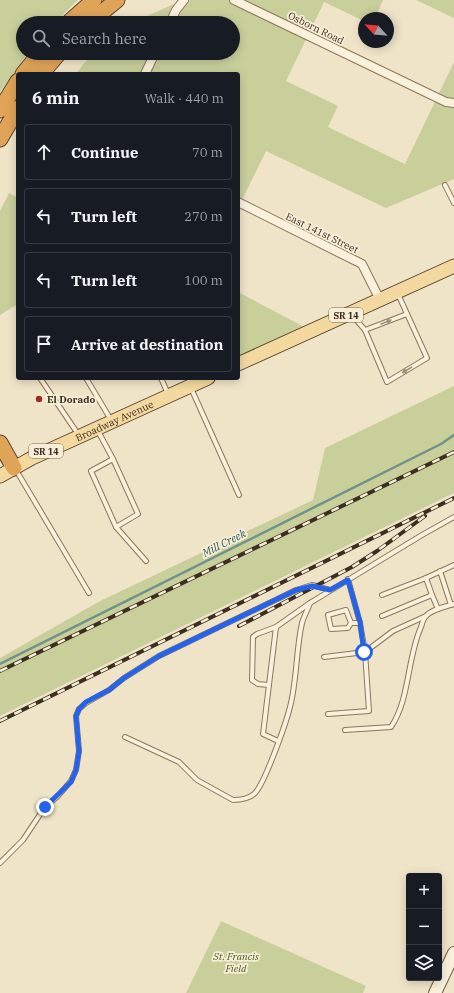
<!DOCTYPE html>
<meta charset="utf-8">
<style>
body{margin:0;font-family:"IBM Plex Serif",serif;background:#20242c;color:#f1f3f6}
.controls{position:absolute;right:12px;bottom:12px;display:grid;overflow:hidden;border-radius:4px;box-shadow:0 2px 10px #0003}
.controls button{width:36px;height:36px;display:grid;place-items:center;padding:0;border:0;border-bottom:1px solid #363941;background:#171b24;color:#f1f3f6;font:20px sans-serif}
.compass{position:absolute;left:358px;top:12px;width:36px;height:36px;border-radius:50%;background:#171b24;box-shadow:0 2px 10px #0003;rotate:296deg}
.stop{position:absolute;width:12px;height:12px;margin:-9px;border:3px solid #2563eb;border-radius:50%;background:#fff}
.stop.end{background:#2563eb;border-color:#fff;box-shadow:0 1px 4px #0008}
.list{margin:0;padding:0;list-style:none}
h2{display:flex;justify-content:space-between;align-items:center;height:52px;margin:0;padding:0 16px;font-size:17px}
h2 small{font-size:13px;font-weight:400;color:#9ea1a6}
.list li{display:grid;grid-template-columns:26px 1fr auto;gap:12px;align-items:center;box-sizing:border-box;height:56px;margin:0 8px 8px;padding:0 8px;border:1px solid #363941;border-radius:4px}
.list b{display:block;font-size:15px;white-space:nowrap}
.list em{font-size:13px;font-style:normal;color:#9ea1a6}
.icon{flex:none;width:22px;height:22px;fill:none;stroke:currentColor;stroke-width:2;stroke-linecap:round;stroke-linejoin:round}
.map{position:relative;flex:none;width:454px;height:993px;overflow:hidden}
.search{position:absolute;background:#171b24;box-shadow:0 2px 10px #0003;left:16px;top:16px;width:224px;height:44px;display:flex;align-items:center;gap:10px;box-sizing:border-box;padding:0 14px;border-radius:22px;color:#9ea1a6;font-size:15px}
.panel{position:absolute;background:#171b24;box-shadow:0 2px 10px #0003;left:16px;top:72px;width:224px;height:308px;border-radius:4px}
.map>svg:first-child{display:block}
.green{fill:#c9cf9b}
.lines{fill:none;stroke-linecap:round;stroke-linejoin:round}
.stream{stroke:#6f938a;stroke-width:2.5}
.lane-casing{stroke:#8d765c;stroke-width:6}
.street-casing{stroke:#8d765c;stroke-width:10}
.secondary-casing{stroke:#6f573f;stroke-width:14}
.primary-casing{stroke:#5b4430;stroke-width:15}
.highway-casing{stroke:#5b4430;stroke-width:17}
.lane{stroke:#faf1dc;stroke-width:4}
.street{stroke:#faf1dc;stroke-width:8}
.secondary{stroke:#faf1dc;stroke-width:12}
.primary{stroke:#f3d9a0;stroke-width:13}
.highway{stroke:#e0a458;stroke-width:15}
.rail-casing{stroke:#3d2e20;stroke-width:4}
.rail{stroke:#f7eed8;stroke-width:2.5;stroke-dasharray:8;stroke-linecap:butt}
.oneway{fill:#9c907e}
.route{stroke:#2563eb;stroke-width:5}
.poi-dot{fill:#9e2a2b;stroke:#f7eed8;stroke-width:1.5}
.labels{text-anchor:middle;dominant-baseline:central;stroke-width:3.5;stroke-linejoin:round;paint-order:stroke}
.shield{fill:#f7eed8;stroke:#756857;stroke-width:1}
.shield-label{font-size:9px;font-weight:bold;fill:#3d2e20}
.street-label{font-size:10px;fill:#3d2e20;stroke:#f7eed8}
.poi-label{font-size:10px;font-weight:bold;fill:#3d2e20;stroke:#f7eed8;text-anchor:start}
.park-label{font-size:10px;font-style:italic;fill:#4d5a26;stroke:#f7eed8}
.water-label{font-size:11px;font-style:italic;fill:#2f5d5a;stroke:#f7eed8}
</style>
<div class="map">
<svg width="454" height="993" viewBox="0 0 454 993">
<rect width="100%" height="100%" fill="#f0e4c8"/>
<g class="green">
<polygon points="0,0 78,0 54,23 23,23 23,53 28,53 0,92"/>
<polygon points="183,0 383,0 375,18 364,18 364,21 324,2 286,81 338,106 328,127 405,164 454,62 454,179 386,208 266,151 240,204 238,202 238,74 76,74 84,63 96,53 233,53 233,23 131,23"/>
<polygon points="416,0 454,0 454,18"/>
<polygon points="9,193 18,198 18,304 0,315 0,211"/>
<polygon points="238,292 312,331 238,364"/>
<polygon points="454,386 454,493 0,716 0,658 100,601 313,500 325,448"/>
<polygon points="221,921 366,986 363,993 186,993"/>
</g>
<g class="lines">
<polyline class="stream" points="0,664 441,444 454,435"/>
<g class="lane-casing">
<g id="lane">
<polyline points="445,185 454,203"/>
<polyline points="352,315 365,330 387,382 427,358 398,294"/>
<polyline points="365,330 407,314"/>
<polyline points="40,378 78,434"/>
<polyline points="86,378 111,420"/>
<polyline points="161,378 168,394"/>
<polyline points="191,388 239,495"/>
<polyline points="98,431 113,459 91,471 116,527 146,561"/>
<polyline points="113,459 138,514 116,527"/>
<polyline points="16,470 89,593"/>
<polyline points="440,571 451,605"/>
<polyline points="382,595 426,578 454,565"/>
<polyline points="432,595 438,609"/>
<polyline points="382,616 432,595 426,578"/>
<polyline points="351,623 348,628 331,629 328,615 346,610 351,623 360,623"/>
<polyline points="324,657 365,652 393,631 426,616"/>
<polyline points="269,685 258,684 252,680 253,637 257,634 276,627"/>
<polyline points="328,714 369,711 365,652 360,623 348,579"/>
<path d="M 345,730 L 391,727 C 410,699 407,658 421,627 C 422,624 423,619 426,616 C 432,609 445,607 454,604"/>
<path d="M 125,737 L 179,762 L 197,780 L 233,800 C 240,800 248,799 254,794 C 264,786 286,723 290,707 C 297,681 296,649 302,623 C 304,616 308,609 310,603 L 422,535 L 454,517"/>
<polyline points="278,741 263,734 276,627 310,603"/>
<polyline points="0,863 23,840 45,807 57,797 71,781 76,770 79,751 76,716 79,709 86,703 109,690 124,678 159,656 296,590 312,585 330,590"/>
</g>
</g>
<g class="street-casing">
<g id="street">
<polyline points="234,0 446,102 454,103"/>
<polyline points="170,23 176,10 184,0"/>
<polyline points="145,74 155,53"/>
<polyline points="238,202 362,264 380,300"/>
</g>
</g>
<g class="secondary-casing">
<polyline id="secondary" points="435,993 454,953"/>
</g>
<g class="primary-casing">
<g id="primary">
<polyline points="238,364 454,266"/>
<path id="s1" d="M 0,476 L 32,458 L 208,378"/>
</g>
</g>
<g class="highway-casing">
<g id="highway">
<polyline points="68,23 94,0"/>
<polyline points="89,23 117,0"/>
<polyline points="23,74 40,53"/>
<polyline points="41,74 59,53"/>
<polyline points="0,110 18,81"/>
<polyline points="0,139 18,108"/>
<polyline points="0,443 14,468"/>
</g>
</g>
<use href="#lane" class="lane"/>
<use href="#street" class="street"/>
<use href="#secondary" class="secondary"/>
<use href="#primary" class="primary"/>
<use href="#highway" class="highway"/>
<g class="rail-casing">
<g id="rail">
<polyline points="239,626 352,567 377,551 425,516"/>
<polyline points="0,671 454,452"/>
<polyline points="0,721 454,498"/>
</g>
</g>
<use href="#rail" class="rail"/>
</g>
<defs><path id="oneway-solid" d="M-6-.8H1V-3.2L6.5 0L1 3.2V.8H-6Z"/></defs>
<g class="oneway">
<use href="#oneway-solid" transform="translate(386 322) rotate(-21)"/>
<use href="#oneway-solid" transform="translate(407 370) rotate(148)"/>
</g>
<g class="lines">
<polyline class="route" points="45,807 71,782 76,770 79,751 76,716 79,709 86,702 109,690 124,678 159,656 296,590 312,586 330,590 348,580 360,622 364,652"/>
</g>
<circle class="poi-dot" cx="39" cy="399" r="4"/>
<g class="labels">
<g class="shield">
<rect x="329" y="308" width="34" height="14" rx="3"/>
<rect x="29" y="444" width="34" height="14" rx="3"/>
</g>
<g class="shield-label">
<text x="346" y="315">SR 14</text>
<text x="46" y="451">SR 14</text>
</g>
<g class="street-label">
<text transform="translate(316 28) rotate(26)">Osborn Road</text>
<text transform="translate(322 233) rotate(26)">East 141st Street</text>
<text stroke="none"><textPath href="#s1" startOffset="127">Broadway Avenue</textPath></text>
</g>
<g class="poi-label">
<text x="47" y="399">El Dorado</text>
</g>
<g class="park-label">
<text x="236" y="956">St. Francis<tspan x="236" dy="12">Field</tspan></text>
</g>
<g class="water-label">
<text transform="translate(224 543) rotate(-27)">Mill Creek</text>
</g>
</g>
</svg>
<div class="controls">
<button>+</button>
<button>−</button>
<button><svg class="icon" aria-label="layers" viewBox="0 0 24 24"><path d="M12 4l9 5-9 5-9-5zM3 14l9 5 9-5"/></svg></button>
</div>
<svg class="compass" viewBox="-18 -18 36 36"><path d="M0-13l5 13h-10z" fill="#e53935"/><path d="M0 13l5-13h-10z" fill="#9ea1a6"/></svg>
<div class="stop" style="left:364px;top:652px"></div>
<div class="stop end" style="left:45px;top:807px"></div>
<div class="search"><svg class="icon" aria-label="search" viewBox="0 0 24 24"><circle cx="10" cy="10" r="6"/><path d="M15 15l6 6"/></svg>Search here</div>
<section class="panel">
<h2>6 min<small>Walk · 440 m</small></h2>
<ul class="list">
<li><svg class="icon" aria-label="ahead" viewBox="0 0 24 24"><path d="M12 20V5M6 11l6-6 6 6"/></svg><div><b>Continue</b></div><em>70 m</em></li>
<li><svg class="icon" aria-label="left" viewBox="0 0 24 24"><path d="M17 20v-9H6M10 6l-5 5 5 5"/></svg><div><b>Turn left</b></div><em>270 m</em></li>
<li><svg class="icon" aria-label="left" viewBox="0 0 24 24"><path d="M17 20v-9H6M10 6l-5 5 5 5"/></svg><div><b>Turn left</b></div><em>100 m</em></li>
<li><svg class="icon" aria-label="arrive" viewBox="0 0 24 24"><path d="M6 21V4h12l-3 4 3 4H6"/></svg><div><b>Arrive at destination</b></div></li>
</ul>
</section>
</div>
